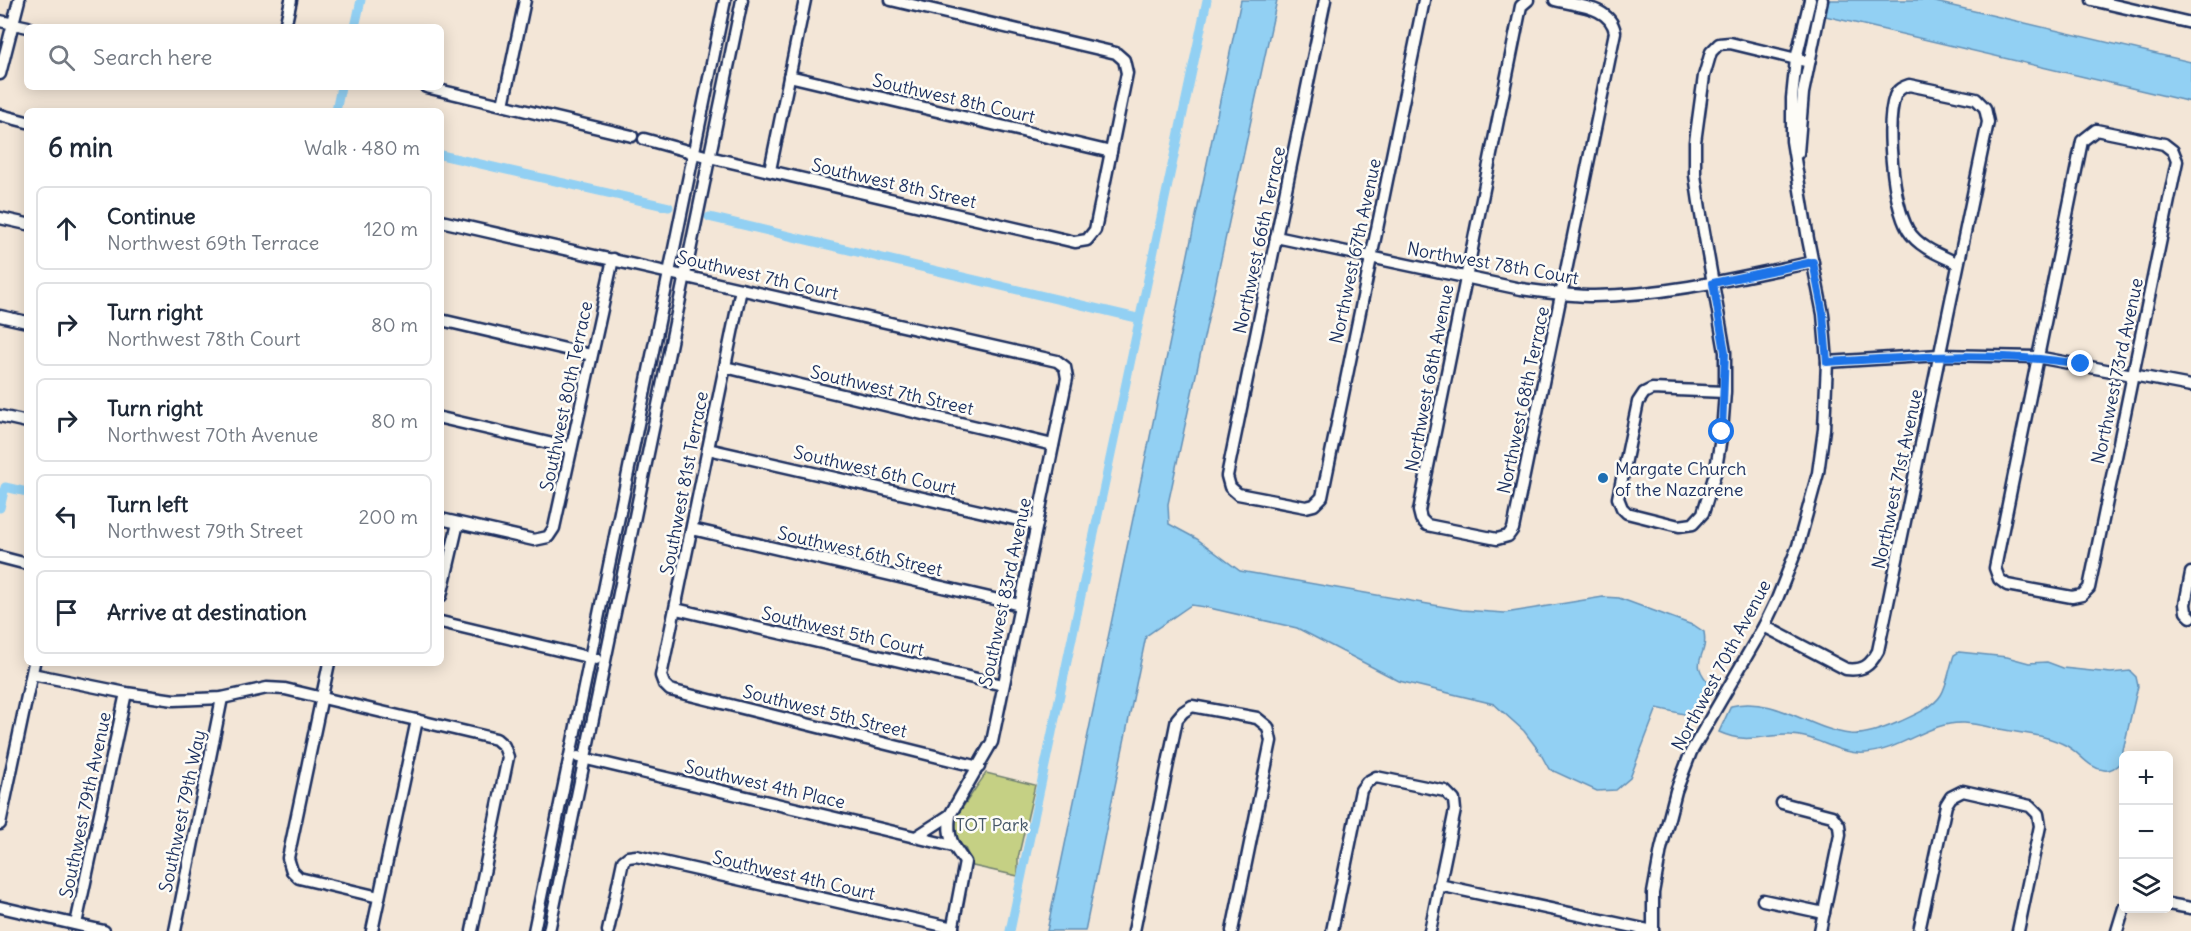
<!DOCTYPE html>
<meta charset="utf-8">
<style>
body{margin:0;font-family:Delius,sans-serif;background:#f2f2f3;color:#1f2937}
.controls{position:absolute;right:18px;bottom:18px;display:grid;overflow:hidden;border-radius:9px;box-shadow:0 3px 15px #0003}
.controls button{width:54px;height:54px;display:grid;place-items:center;padding:0;border:0;border-bottom:2px solid #e0e1e3;background:#fff;color:#1f2937;font:30px sans-serif}
.stop{position:absolute;width:18px;height:18px;margin:-14px;border:4px solid #1a73e8;border-radius:50%;background:#fff}
.stop.end{background:#1a73e8;border-color:#fff;box-shadow:0 2px 6px #0008}
.list{margin:0;padding:0;list-style:none}
h2{display:flex;justify-content:space-between;align-items:center;height:78px;margin:0;padding:0 24px;font-size:26px}
h2 small{font-size:20px;font-weight:400;color:#747a83}
.list li{display:grid;grid-template-columns:39px 1fr auto;gap:18px;align-items:center;box-sizing:border-box;height:84px;margin:0 12px 12px;padding:0 12px;border:2px solid #e0e1e3;border-radius:9px}
.list b{display:block;font-size:22px;white-space:nowrap}
.list p{margin:0;font-size:20px;white-space:nowrap;color:#747a83}
.list em{font-size:20px;font-style:normal;color:#747a83}
.icon{flex:none;width:33px;height:33px;fill:none;stroke:currentColor;stroke-width:2;stroke-linecap:round;stroke-linejoin:round}
.map{position:relative;flex:none;width:2191px;height:931px;overflow:hidden}
.search{position:absolute;background:#fff;box-shadow:0 3px 15px #0003;left:24px;top:24px;width:420px;height:66px;display:flex;align-items:center;gap:15px;box-sizing:border-box;padding:0 21px;border-radius:9px;color:#747a83;font-size:22px}
.panel{position:absolute;background:#fff;box-shadow:0 3px 15px #0003;left:24px;top:108px;width:420px;height:558px;border-radius:9px}
.map>svg:first-child{display:block}
.green{fill:#c5d084;stroke:#708071;stroke-width:1.5}
.water{fill:#92d0f3;stroke:#6290b7;stroke-width:1.5}
.lines{fill:none;stroke-linecap:round;stroke-linejoin:round}
.canal{stroke:#92d0f3;stroke-width:9}
.minor-casing{stroke:#1b2f5e;stroke-width:15}
.minor{stroke:#fdfcf7;stroke-width:10}
.route{stroke:#1a73e8;stroke-width:8}
.poi-dot{fill:#1f6fb2;stroke:#fdfcf7;stroke-width:2}
.labels{text-anchor:middle;dominant-baseline:central;stroke-width:5;stroke-linejoin:round;paint-order:stroke}
.street-label{font-size:18px;fill:#1b2f5e;stroke:#fdfcf7}
.poi-label{font-size:18px;fill:#1b2f5e;stroke:#fdfcf7;text-anchor:start}
.park-label{font-size:18px;fill:#465768;stroke:#fdfcf7}
</style>
<div class="map">
<svg width="2191" height="931" viewBox="0 0 2191 931">
<rect width="100%" height="100%" fill="#f3e6d7"/>
<filter id="ink" filterUnits="userSpaceOnUse"><feTurbulence type="fractalNoise" baseFrequency=".0167" numOctaves="2"/><feDisplacementMap in="SourceGraphic" scale="12" xChannelSelector="R" yChannelSelector="G"/><feConvolveMatrix kernelMatrix="1 2 1 2 8 2 1 2 1" color-interpolation-filters="sRGB"/></filter>
<g filter="url(#ink)">
<polygon class="green" points="986,773 1035,785 1018,858 1018,876 973,866 965,848 956,840 954,820"/>
<g class="water">
<path d="M 1241,0 L 1277,0 L 1168,504 L 1169,524 L 1197,539 L 1240,571 L 1462,610 L 1505,613 L 1603,597 L 1619,598 L 1695,626 L 1704,632 C 1709,661 1685,658 1713,688 L 1697,717 L 1657,708 L 1630,778 L 1616,790 L 1597,791 L 1549,769 L 1539,751 L 1524,731 L 1494,704 L 1399,681 L 1297,628 L 1205,607 L 1191,605 L 1146,636 L 1085,931 L 1047,931 Z"/>
<polygon points="1829,0 1927,0 2191,62 2191,102 1825,16"/>
<path d="M 1959,652 L 2007,657 L 2029,663 L 2047,662 L 2063,668 L 2111,673 L 2130,671 L 2136,677 L 2138,686 L 2120,763 C 2116,767 2111,771 2104,770 C 2088,768 2080,753 2067,746 C 2047,735 2026,734 2005,730 C 1992,728 1978,724 1964,723 C 1929,721 1901,751 1865,753 C 1838,755 1816,735 1790,735 C 1763,734 1748,745 1719,732 L 1731,706 C 1774,695 1811,730 1850,734 C 1865,736 1885,728 1899,722 C 1912,716 1933,708 1941,695 C 1947,686 1950,666 1954,655 Z"/>
</g>
<g class="lines">
<g class="canal">
<polyline points="355,27 361,0"/>
<polyline points="336,111 341,87"/>
<polyline points="441,155 669,207"/>
<polyline points="709,217 1137,318"/>
<polyline points="0,508 5,487 27,492"/>
<polyline points="1010,931 1207,0"/>
</g>
<g class="minor-casing">
<g id="minor">
<polyline points="1325,0 1227,476 1230,487 1238,494 1306,507 1314,505 1322,497 1424,0"/>
<path d="M 1528,0 L 1521,6 L 1419,511 L 1421,519 L 1427,525 L 1497,539 L 1508,536 L 1513,529 L 1615,32 C 1610,6 1578,6 1555,0"/>
<polyline points="2092,0 2191,23"/>
<polyline points="0,21 28,27"/>
<polyline points="285,27 291,0"/>
<polyline points="0,74 19,0"/>
<polyline points="789,76 1111,152"/>
<polyline points="426,87 632,136"/>
<polyline points="503,105 525,0"/>
<polyline points="0,115 27,122"/>
<polygon points="2096,130 2164,144 2173,151 2177,161 2089,588 2082,595 2072,597 2007,585 1999,579 1995,568 2082,141"/>
<polyline points="644,139 709,157 1075,242 1087,240 1095,230 1127,73 1124,60 1116,53 891,0"/>
<polyline points="1798,153 1803,93 1822,0"/>
<polyline points="770,170 805,0"/>
<polyline points="0,218 27,224"/>
<polyline points="441,221 1057,361 1065,367 1067,378 992,742 950,815 916,837"/>
<path d="M 1276,237 L 1521,289 C 1545,292 1570,296 1594,296 C 1668,295 1741,277 1813,262"/>
<polyline points="741,289 661,676 664,684 670,690 979,767"/>
<polyline points="0,316 27,322"/>
<polyline points="441,320 591,355"/>
<polyline points="1827,362 1939,355 2037,357 2191,386"/>
<polyline points="725,367 1053,445"/>
<polyline points="1725,392 1652,389 1644,393 1638,402 1618,498 1622,508 1627,513 1679,526 1693,524 1703,513 1715,474 1722,432 1725,392 1725,352 1700,209 1695,175 1695,142 1704,76 1711,52 1719,44 1730,43 1809,62"/>
<polyline points="0,416 27,422"/>
<polyline points="441,418 570,448"/>
<polyline points="708,449 1036,524"/>
<polyline points="441,519 534,540 548,537 554,528 613,259"/>
<polyline points="692,529 1020,605"/>
<polyline points="0,557 27,564"/>
<polyline points="2191,573 2185,604 2186,612 2191,617"/>
<polyline points="441,596 458,523"/>
<polyline points="676,609 1003,685"/>
<polyline points="441,622 596,659"/>
<path d="M 1764,626 L 1846,669 C 1863,671 1870,666 1878,651 L 1988,122 L 1985,108 L 1976,99 L 1909,85 C 1903,87 1898,89 1895,96 C 1885,124 1893,204 1908,230 C 1918,247 1940,255 1957,263"/>
<polyline points="329,663 288,858 292,871 299,878 379,897"/>
<polyline points="32,674 126,693 174,700 222,698 267,688 285,689 496,739 504,746 508,757 472,931"/>
<polyline points="578,757 953,846"/>
<polyline points="1782,803 1832,816 1839,825 1840,835 1820,931"/>
<path d="M 950,815 C 947,837 952,845 965,862 L 952,931"/>
<polyline points="0,824 34,663"/>
<polyline points="1439,885 1653,931"/>
<polyline points="1763,900 1824,913"/>
<polyline points="2168,904 2191,908"/>
<polyline points="0,907 104,931"/>
<polyline points="76,924 126,693"/>
<polyline points="175,931 222,698"/>
<polyline points="372,931 417,720"/>
<polyline points="534,931 725,0"/>
<polyline points="549,931 742,0"/>
<polyline points="608,931 623,861 628,857 636,856 953,928"/>
<polyline points="1134,931 1177,719 1183,712 1192,706 1257,718 1268,727 1271,741 1232,931"/>
<polyline points="1332,931 1361,790 1367,782 1376,777 1445,791 1454,800 1455,810 1430,931"/>
<polyline points="1653,931 1653,893 1661,849 1676,791 1691,752 1764,626 1777,599 1798,546 1818,473 1824,429 1827,362 1823,314 1808,239 1792,141 1792,98 1796,59 1810,0"/>
<polyline points="1919,931 1946,805 1951,797 1963,791 2030,806 2038,814 2040,826 2018,931"/>
<polyline points="2117,931 2124,908"/>
</g>
</g>
<use href="#minor" class="minor"/>
</g>
</g>
<g class="lines" filter="url(#ink)">
<path class="route" d="M 1722,432 L 1725,352 L 1713,283 L 1813,262 L 1823,314 L 1827,362 C 1913,357 1996,351 2081,364"/>
</g>
<circle class="poi-dot" cx="1603" cy="478" r="6"/>
<g class="labels">
<g class="street-label">
<text transform="translate(954 98) rotate(13)">Southwest 8th Court</text>
<text transform="translate(894 183) rotate(13)">Southwest 8th Street</text>
<text transform="translate(1259 240) rotate(-78)">Northwest 66th Terrace</text>
<text transform="translate(1355 251) rotate(-78)">Northwest 67th Avenue</text>
<text transform="translate(1493 263) rotate(10)">Northwest 78th Court</text>
<text transform="translate(758 275) rotate(13)">Southwest 7th Court</text>
<text transform="translate(2117 371) rotate(-78)">Northwest 73rd Avenue</text>
<text transform="translate(1429 378) rotate(-79)">Northwest 68th Avenue</text>
<text transform="translate(892 390) rotate(13)">Southwest 7th Street</text>
<text transform="translate(566 396) rotate(-78)">Southwest 80th Terrace</text>
<text transform="translate(1523 400) rotate(-78)">Northwest 68th Terrace</text>
<text transform="translate(875 470) rotate(13)">Southwest 6th Court</text>
<text transform="translate(1897 479) rotate(-78)">Northwest 71st Avenue</text>
<text transform="translate(684 483) rotate(-79)">Southwest 81st Terrace</text>
<text transform="translate(860 551) rotate(13)">Southwest 6th Street</text>
<text transform="translate(1005 592) rotate(-78)">Southwest 83rd Avenue</text>
<text transform="translate(843 631) rotate(13)">Southwest 5th Court</text>
<text transform="translate(1721 665) rotate(-62)">Northwest 70th Avenue</text>
<text transform="translate(825 711) rotate(14)">Southwest 5th Street</text>
<text transform="translate(765 784) rotate(13)">Southwest 4th Place</text>
<text transform="translate(85 805) rotate(-78)">Southwest 79th Avenue</text>
<text transform="translate(182 811) rotate(-78)">Southwest 79th Way</text>
<text transform="translate(794 875) rotate(13)">Southwest 4th Court</text>
</g>
<g class="poi-label">
<text x="1615" y="468">Margate Church<tspan x="1615" dy="21">of the Nazarene</tspan></text>
</g>
<g class="park-label">
<text x="992" y="824">TOT Park</text>
</g>
</g>
</svg>
<div class="controls">
<button>+</button>
<button>−</button>
<button><svg class="icon" aria-label="layers" viewBox="0 0 24 24"><path d="M12 4l9 5-9 5-9-5zM3 14l9 5 9-5"/></svg></button>
</div>
<div class="stop" style="left:1722px;top:432px"></div>
<div class="stop end" style="left:2081px;top:364px"></div>
<div class="search"><svg class="icon" aria-label="search" viewBox="0 0 24 24"><circle cx="10" cy="10" r="6"/><path d="M15 15l6 6"/></svg>Search here</div>
<section class="panel">
<h2>6 min<small>Walk · 480 m</small></h2>
<ul class="list">
<li><svg class="icon" aria-label="ahead" viewBox="0 0 24 24"><path d="M12 20V5M6 11l6-6 6 6"/></svg><div><b>Continue</b><p>Northwest 69th Terrace</p></div><em>120 m</em></li>
<li><svg class="icon" aria-label="right" viewBox="0 0 24 24"><path d="M7 20v-9h11M14 6l5 5-5 5"/></svg><div><b>Turn right</b><p>Northwest 78th Court</p></div><em>80 m</em></li>
<li><svg class="icon" aria-label="right" viewBox="0 0 24 24"><path d="M7 20v-9h11M14 6l5 5-5 5"/></svg><div><b>Turn right</b><p>Northwest 70th Avenue</p></div><em>80 m</em></li>
<li><svg class="icon" aria-label="left" viewBox="0 0 24 24"><path d="M17 20v-9H6M10 6l-5 5 5 5"/></svg><div><b>Turn left</b><p>Northwest 79th Street</p></div><em>200 m</em></li>
<li><svg class="icon" aria-label="arrive" viewBox="0 0 24 24"><path d="M6 21V4h12l-3 4 3 4H6"/></svg><div><b>Arrive at destination</b></div></li>
</ul>
</section>
</div>
